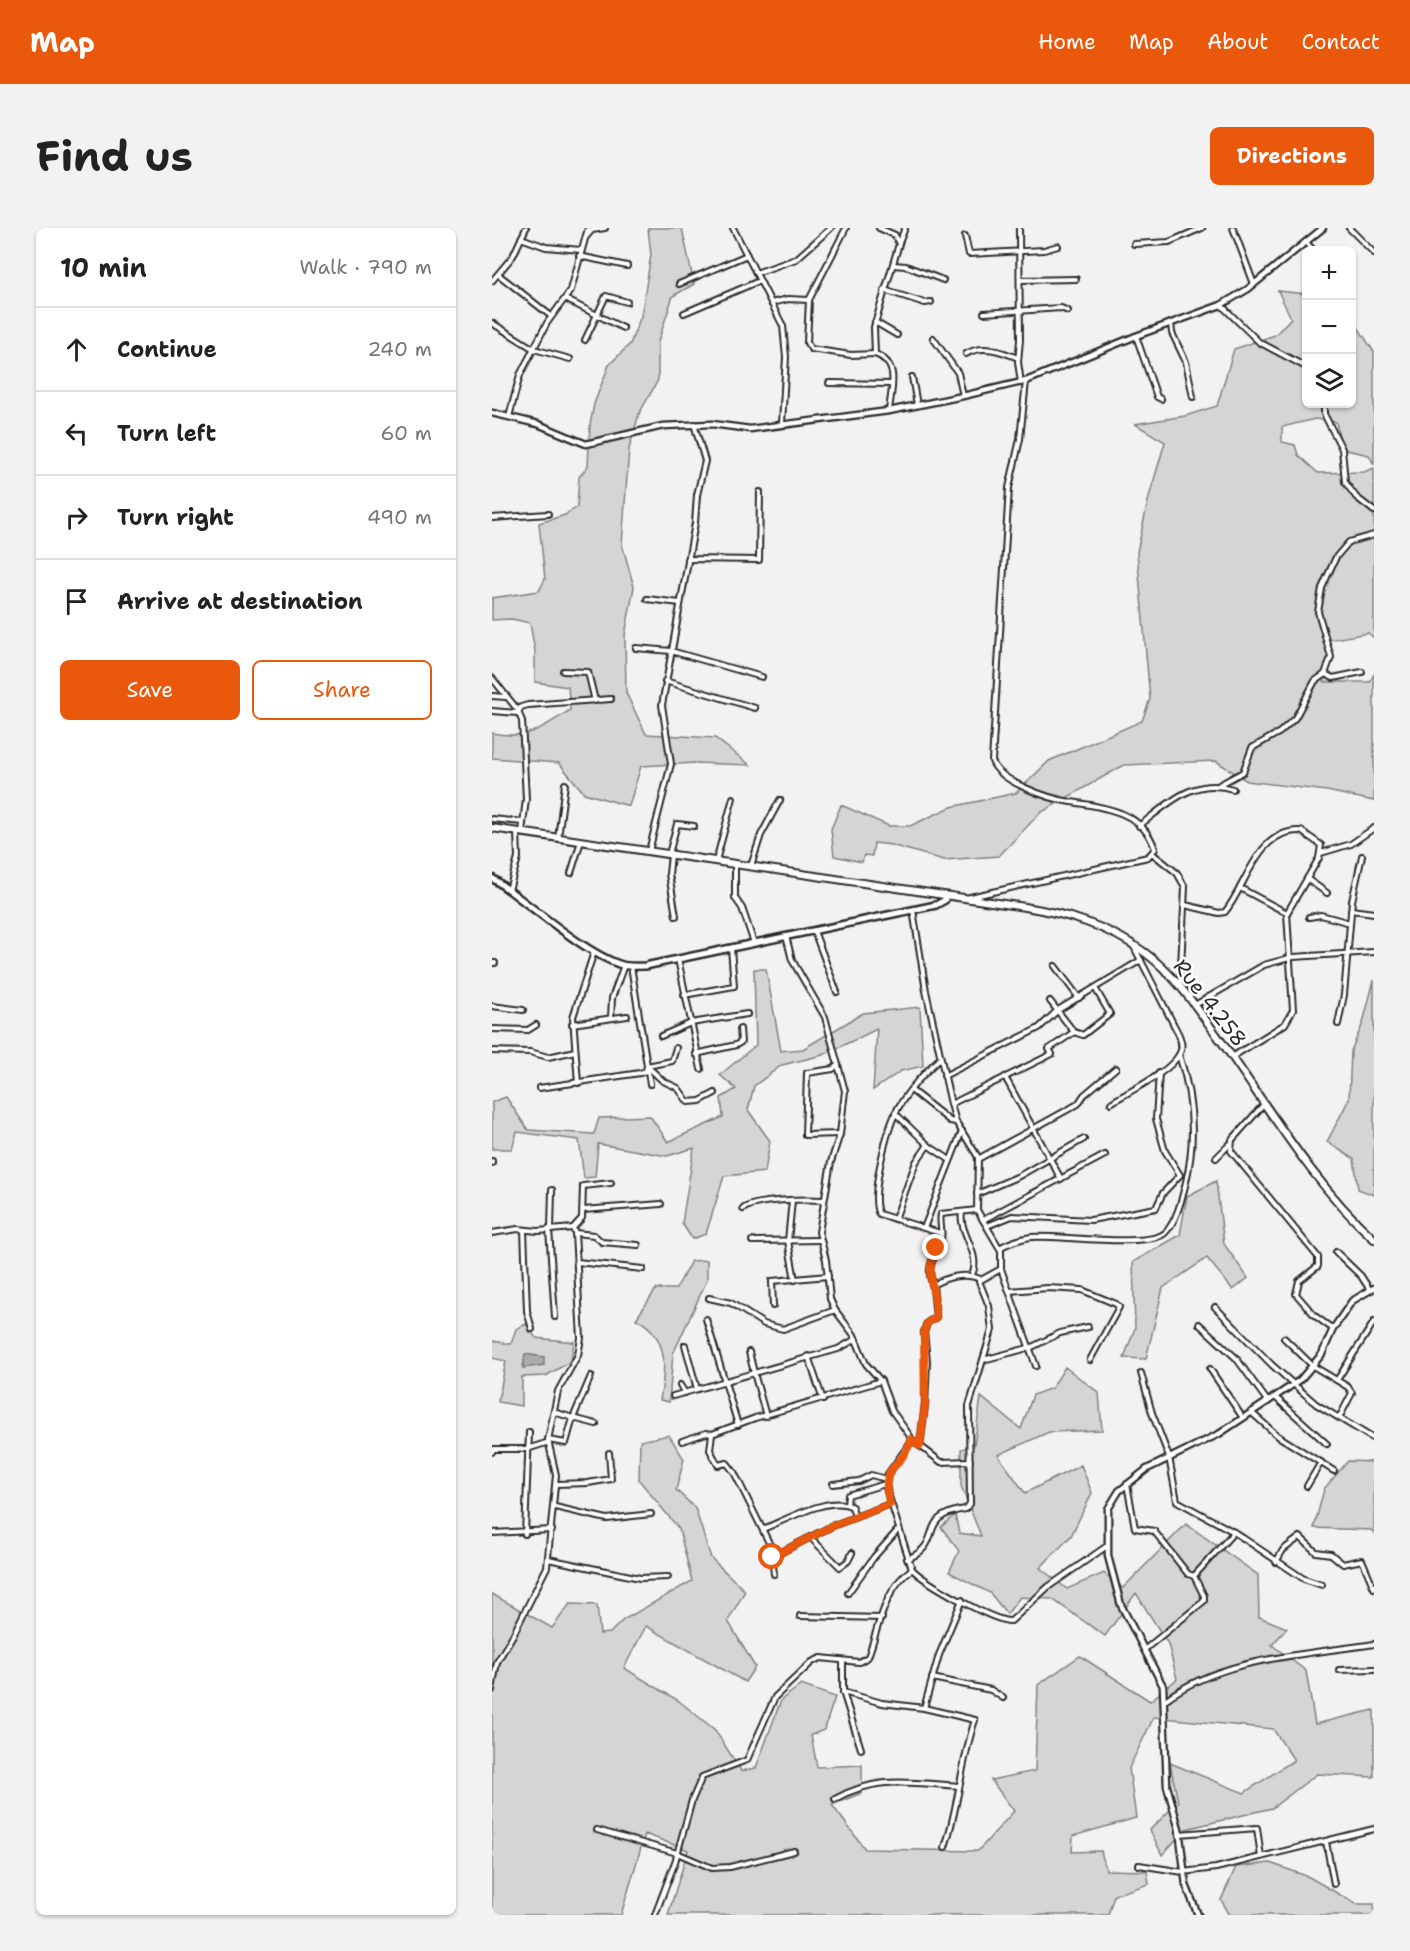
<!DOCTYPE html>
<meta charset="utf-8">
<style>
body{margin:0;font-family:"Shantell Sans",sans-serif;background:#f2f2f2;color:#222}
.controls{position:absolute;right:18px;top:18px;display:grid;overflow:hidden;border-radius:9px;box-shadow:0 2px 4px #0004}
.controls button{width:54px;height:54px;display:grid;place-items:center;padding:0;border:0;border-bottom:2px solid #e0e0e0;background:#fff;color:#222;font:30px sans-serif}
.stop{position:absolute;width:18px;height:18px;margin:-14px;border:4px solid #ea580c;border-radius:50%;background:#fff}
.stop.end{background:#ea580c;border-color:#fff;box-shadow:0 2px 6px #0008}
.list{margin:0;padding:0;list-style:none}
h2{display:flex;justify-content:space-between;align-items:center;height:78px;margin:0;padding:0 24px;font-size:26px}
h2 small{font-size:20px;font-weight:400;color:#767676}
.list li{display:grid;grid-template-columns:39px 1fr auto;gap:18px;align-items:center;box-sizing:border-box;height:84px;padding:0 24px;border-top:2px solid #e0e0e0}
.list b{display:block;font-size:22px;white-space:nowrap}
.list em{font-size:20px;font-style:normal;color:#767676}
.actions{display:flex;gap:12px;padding:18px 24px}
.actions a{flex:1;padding:14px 0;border:2px solid #ea580c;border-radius:9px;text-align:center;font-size:21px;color:#ea580c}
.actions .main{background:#ea580c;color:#fff}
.icon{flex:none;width:33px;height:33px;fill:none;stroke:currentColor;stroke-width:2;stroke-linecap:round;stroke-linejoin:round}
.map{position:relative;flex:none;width:882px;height:1687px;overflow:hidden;border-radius:9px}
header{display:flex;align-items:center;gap:36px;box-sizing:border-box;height:84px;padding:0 30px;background:#ea580c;color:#fff}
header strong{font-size:28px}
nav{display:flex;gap:33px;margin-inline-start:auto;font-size:21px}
.intro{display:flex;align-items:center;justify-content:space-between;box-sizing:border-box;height:144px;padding:0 36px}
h1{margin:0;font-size:42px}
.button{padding:15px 27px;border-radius:9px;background:#ea580c;color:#fff;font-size:21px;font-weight:700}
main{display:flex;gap:36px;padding:0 36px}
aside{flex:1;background:#fff;border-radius:9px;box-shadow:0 2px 4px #0004}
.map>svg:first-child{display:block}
.green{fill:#d5d5d5;stroke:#808080;stroke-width:1.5}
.water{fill:#ababab;stroke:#787878;stroke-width:1.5}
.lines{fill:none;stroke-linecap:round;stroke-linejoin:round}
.minor-casing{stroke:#2b2b2b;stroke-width:8}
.tertiary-casing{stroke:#2b2b2b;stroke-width:9}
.secondary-casing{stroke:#2b2b2b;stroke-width:10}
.trunk-casing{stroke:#2b2b2b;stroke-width:10}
.minor{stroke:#fff;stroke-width:4}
.tertiary{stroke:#fff;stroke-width:4.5}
.secondary{stroke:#fff;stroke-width:5}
.trunk{stroke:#fff;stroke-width:6}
.route{stroke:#ea580c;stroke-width:8}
.labels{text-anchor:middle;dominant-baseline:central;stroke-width:5;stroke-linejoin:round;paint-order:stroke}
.street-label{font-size:21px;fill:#2b2b2b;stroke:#fff}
</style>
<header>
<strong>Map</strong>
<nav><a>Home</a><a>Map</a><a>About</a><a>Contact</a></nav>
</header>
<div class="intro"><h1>Find us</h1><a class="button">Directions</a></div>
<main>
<aside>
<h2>10 min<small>Walk · 790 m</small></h2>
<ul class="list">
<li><svg class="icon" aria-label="ahead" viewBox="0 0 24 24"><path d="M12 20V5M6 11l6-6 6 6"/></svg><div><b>Continue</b></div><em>240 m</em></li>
<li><svg class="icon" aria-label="left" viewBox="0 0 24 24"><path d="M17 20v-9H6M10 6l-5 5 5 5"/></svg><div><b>Turn left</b></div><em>60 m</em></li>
<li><svg class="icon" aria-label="right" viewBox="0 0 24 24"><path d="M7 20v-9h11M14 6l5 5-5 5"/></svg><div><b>Turn right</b></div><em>490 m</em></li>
<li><svg class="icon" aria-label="arrive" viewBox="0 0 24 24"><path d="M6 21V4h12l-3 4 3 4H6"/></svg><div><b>Arrive at destination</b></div></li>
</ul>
<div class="actions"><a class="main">Save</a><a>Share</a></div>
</aside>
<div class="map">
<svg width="882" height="1687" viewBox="0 0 882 1687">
<rect width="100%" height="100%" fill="#f2f2f2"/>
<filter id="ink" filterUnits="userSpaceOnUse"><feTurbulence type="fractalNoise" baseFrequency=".0167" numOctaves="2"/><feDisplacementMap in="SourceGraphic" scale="12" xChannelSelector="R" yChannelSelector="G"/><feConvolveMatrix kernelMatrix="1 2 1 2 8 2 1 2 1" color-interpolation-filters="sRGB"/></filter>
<g filter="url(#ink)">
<g class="green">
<path d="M 156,0 L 190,0 L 202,56 L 181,68 L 166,114 L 166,152 L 147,186 L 137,221 L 130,316 L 142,359 L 133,407 L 134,465 L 154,506 L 223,510 L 258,537 L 203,535 L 149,538 L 137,578 L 92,565 L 67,535 L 0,530 L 0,505 C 35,512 49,501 78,482 L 76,459 L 43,454 L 43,423 L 38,395 L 20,391 L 0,392 L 0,370 L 47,363 L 53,351 L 47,295 L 73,287 L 85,279 L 87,249 L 96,238 L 98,197 L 102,176 L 117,137 L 138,116 L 149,88 L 159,27 Z"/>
<polygon points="786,63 814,66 814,176 860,176 860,90 882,124 882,237 877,227 850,221 844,194 823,191 790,199 790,214 803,217 806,227 826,245 872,244 882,240 882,410 876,405 836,412 839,429 832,454 878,454 882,446 882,573 835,563 755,553 724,533 632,537 548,585 507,628 452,632 399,617 382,615 380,628 372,627 370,634 342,628 339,601 349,577 397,598 418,598 459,579 524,565 557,533 650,493 658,471 645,324 657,269 673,214 643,196 693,188 725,178 742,121 783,107 799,90"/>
<polygon points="262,741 274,741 289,823 311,821 371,785 428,779 431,838 409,843 381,862 385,801 331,827 290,837 262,858 256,882 278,913 273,944 232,948 214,1006 200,1011 190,995 202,920 175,928 106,916 103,949 92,950 87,912 25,904 20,921 0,921 0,874 14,869 36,902 102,906 107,890 158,888 176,914 231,889 229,870 244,861 228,847 264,817"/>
<polygon points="882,752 882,967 866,961 862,931 835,914 857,871 859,823 871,795"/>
<polygon points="724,953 732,1016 756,1050 741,1062 715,1030 671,1060 654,1131 632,1130 643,1100 641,1034 688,1007 695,968"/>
<path d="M 215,1032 L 215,1052 L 181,1126 L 177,1174 L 168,1172 C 174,1140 177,1107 144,1091 L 164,1061 L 184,1061 L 199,1033 Z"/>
<polygon points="34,1096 44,1110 82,1114 79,1133 54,1148 30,1149 30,1178 6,1174 14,1133 0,1130 0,1113 19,1116 24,1101"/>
<polygon points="573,1139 607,1165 610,1202 557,1204 506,1227 533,1265 589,1237 600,1265 579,1308 548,1340 575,1361 612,1345 631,1360 694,1296 766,1347 767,1389 795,1400 780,1417 814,1443 823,1496 882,1482 882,1549 825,1546 780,1580 694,1601 670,1627 658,1602 686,1574 678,1535 752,1565 802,1532 781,1501 662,1489 637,1540 644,1590 581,1608 580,1624 609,1623 614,1642 655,1643 657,1656 622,1667 616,1687 176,1687 196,1622 153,1606 129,1687 0,1687 0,1366 60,1400 78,1376 105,1377 108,1406 118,1405 131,1392 200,1353 187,1301 147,1252 148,1213 177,1207 192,1231 184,1262 203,1280 219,1330 253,1363 236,1393 263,1439 253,1454 154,1398 132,1440 187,1473 223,1502 249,1543 264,1540 289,1472 309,1457 343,1469 332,1502 319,1507 325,1539 370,1537 370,1565 340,1577 373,1621 486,1623 522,1583 499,1552 543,1543 546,1457 588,1428 658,1473 685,1451 676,1416 644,1365 613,1408 560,1371 528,1369 515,1386 498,1365 457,1344 467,1323 449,1299 463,1287 467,1305 489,1308 469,1258 469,1221 482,1218 489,1169 529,1201 541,1167 560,1160"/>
<polygon points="856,1233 882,1234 882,1305 879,1302 822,1300 832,1261"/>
<polygon points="778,1635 817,1649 864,1676 882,1676 882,1687 738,1687 729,1672 744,1639"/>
</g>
<polygon class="water" points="33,1126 52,1129 52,1137 31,1140"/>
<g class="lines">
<g class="minor-casing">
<g id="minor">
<polyline points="241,0 291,98 294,129 290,195"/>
<polyline points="354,0 317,72 315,115 319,121 359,127 383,126"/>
<path d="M 387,0 L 403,7 L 407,16 L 382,99 L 383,126 C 409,136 399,160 397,183"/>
<polyline points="527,0 528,112 526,134 529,155"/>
<polyline points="741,0 762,56"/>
<polyline points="857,0 882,25"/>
<polyline points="473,8 477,26 552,22 566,18"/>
<polyline points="94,9 100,2 113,0"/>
<polyline points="29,10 54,19 89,22"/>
<polyline points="814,14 821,22"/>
<polyline points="407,15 413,0"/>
<polyline points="642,16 677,14 710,0"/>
<polyline points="87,28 135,38"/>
<polyline points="401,37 414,38 451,52"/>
<polyline points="264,45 304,31 339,0"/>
<polyline points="7,47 59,88"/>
<polyline points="528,52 584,51"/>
<polyline points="0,53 21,28 34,0"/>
<polyline points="187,56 255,27"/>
<polyline points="392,62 433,75 439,74"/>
<polyline points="73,71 131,100"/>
<polyline points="279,75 296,71 317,72"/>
<polyline points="729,77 767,114 814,139"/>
<polyline points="192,85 267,53"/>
<polyline points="492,85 569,80 576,83"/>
<polyline points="383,94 405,107"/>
<polyline points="0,95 42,121 78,131"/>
<polyline points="679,95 680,105 694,134 701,169"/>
<polyline points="644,108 665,169 669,171"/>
<polyline points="441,110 466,145 471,168"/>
<polyline points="93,112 114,68 135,74"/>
<path d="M 474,126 C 490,116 509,123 526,130"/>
<polyline points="420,149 425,177"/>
<polyline points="337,155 400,156"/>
<polyline points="832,176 832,186 850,221 853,254 864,269 882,283"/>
<polyline points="17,189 28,147 55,95 79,62 96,0"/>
<polyline points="0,290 56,286"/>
<polyline points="196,331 267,332 268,264"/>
<polyline points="155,371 188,375"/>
<polyline points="144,420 179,423 270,449"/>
<polyline points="71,443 96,444 103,473"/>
<polyline points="833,446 841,450 870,444"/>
<polyline points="0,450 25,481 30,493 34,571 30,604"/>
<polyline points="173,453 263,480"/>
<polyline points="0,468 14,469"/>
<polyline points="0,483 26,485 29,479 36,477 119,471"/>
<polyline points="727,557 751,544 760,520 788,504 803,490 823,453 833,446 839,429 826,384 830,360 844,329 857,314 882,307"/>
<polyline points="0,591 31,594"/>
<path d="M 647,598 C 677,575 701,549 741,561"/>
<polyline points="66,610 73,556"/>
<polyline points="157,623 179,536 170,477 203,295 205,267 213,233 202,196"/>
<polyline points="829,625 859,616 882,600"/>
<polyline points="177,626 185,596 202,598"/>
<polyline points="661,626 685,645 693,659 688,758"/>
<polyline points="179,627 177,646 184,688"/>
<polyline points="224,633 241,570"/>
<polyline points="243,637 243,670 250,680 262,715"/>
<polyline points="259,638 269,607 288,572"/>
<polyline points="79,645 89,613"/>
<polyline points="815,651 835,665"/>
<polyline points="748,660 795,685"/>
<polyline points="17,662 26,630 25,604"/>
<path d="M 478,669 L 656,629 L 663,621 C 651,583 611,579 579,574 C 558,571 507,554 500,533 L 517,260 L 528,211 L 534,153"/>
<path d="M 693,677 L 727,685 L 733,684 C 755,657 765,601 809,603 L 829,617 L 827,630 L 795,685 L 801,782 L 793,796 L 740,829"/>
<polyline points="421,682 434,763 459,876 464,894 486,929 485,982 508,1021"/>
<polyline points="859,682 882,685"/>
<polyline points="817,689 829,687 858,695"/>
<polyline points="322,703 345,764"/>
<path d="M 294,708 L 300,732 L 333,789 L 353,863 L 348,906 L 339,934 L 327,1004 L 334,1032 L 338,1071 L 343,1082 L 362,1107 L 374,1136 L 389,1153 L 400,1183 L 418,1208 L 418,1215 L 396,1246 L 393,1256 L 420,1341 C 432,1354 502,1394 519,1393 L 556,1359 L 615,1318"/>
<polyline points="186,731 209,841"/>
<polyline points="0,735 3,735"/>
<polyline points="139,738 158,856"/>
<polyline points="563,738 587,770"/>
<polyline points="192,767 242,758 239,720"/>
<polyline points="558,773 582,804 591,807 618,786 603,760"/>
<polyline points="703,777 772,737 801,729 882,724"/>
<polyline points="0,778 31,782"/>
<polyline points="119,790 120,770 132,737"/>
<polyline points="80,796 135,788"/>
<polyline points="846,796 852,767 860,673 870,628"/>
<polyline points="0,801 36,802 44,797"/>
<polyline points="169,808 199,795 255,786"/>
<polyline points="0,823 38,824 56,829 83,823"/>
<polyline points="204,826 244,817 249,814 248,801"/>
<path d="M 447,831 C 431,846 413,865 403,886 C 395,904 377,970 387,986 L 448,1005"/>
<polyline points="346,837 341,841 315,845 313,907 348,906"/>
<polyline points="156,839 171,853 186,860 196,874 208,873 223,865"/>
<polyline points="452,848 547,800 566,782 649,732"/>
<polyline points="513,849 569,951"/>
<polyline points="86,855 81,789 102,724"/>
<polyline points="47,860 148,845 154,843 155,838 180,833 184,820"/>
<polyline points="419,862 458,893 464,894"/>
<path d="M 619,875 C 637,863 678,845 688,825 C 691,819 689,813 687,807 L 641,717"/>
<polyline points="459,876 560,826 557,821 582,804"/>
<polyline points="772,876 740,912 739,923 826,1029 826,1038 807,1053 804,1066 823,1088 841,1101"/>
<polyline points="403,885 437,918 458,932"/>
<polyline points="724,930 738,916"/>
<polyline points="486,931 586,876 592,867 624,840"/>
<polyline points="0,933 0,935"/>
<polyline points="485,966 527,948 592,911"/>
<polyline points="300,972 296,1013 303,1052"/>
<path d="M 251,981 C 264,971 314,971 332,972"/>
<polyline points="91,982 169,976"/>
<path d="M 470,984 C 466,1004 490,1026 480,1047"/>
<polyline points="403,991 424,934 436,917"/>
<polyline points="491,992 613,927"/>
<polyline points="495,998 520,988 599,992 664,980 671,965 688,947 673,923 664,891 667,845"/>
<polyline points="432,1000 470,903"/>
<polyline points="57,1001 63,1089"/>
<polyline points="59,1001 60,962"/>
<polyline points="32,1002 35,1083 40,1101"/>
<polyline points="0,1005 26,1001 46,1003 81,1000 90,990 91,958 119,955"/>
<polyline points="83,1005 102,1007 110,1014 146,1017"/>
<polyline points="260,1013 328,1012"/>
<polyline points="844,1024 869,1048 878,1062"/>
<polyline points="85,1034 151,1041"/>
<polyline points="509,1041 544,1138"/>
<path d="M 441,1057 C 432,1036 445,1030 449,1011 C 451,1003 447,995 449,986 L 485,982"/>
<polyline points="517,1063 556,1060 590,1062 624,1076 627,1079 598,1132"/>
<polyline points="217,1070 239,1075 272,1096 291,1101 343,1082"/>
<polyline points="281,1078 280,1053 336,1048"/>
<polyline points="723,1079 780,1137 824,1176 882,1211"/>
<polyline points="214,1091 246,1197"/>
<polyline points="707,1096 744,1130 776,1174"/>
<polyline points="792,1110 821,1138 856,1159 860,1165 847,1190"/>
<polyline points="193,1117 205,1161"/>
<polyline points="257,1124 262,1145 346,1121 364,1111"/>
<polyline points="316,1128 331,1172"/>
<polyline points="491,1132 540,1119 568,1105 596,1099"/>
<polyline points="718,1141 751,1190"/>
<polyline points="649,1145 660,1185 677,1229 685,1273 742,1304"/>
<polyline points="99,1148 81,1190 104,1196"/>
<polyline points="845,1152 882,1094"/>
<polyline points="188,1157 193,1165"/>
<polyline points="181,1168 262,1145 274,1188"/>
<polyline points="783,1169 835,1216"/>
<polyline points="760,1185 786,1208 842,1243"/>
<polyline points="220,1206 218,1222 226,1237 235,1235 242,1244 283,1327"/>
<polyline points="419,1211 449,1234 478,1233"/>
<polyline points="56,1212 74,1215 81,1190 62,1184"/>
<polyline points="190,1213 214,1205 220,1206 263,1190 389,1153"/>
<path d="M 428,1218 L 433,1176 L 435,1133 L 432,1104 L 435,1095 L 444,1089 L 441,1057 C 454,1049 474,1044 488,1051"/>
<polyline points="0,1224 1,1221 35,1221 54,1215"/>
<polyline points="64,1256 96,1255 119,1251 117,1225"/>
<polyline points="341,1256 367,1253 379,1247 394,1251"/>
<polyline points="635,1256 643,1300 662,1303 696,1346 702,1348"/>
<polyline points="815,1258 829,1234"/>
<polyline points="355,1276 356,1267 393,1256"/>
<polyline points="63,1279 115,1291 159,1286"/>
<path d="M 271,1301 C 292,1293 339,1266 360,1279 L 363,1289"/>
<polyline points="0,1305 60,1302"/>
<polyline points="33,1306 37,1204"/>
<polyline points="318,1309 348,1339 356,1333 360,1325"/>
<polyline points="56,1331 148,1350 176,1349"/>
<path d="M 415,1331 C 455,1315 422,1289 473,1281 L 478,1276 L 477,1178 L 500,1102 L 497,1078 L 487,1053 L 509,1041 L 509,1019 C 519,1014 530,1010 540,1009 C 566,1007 656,1020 673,1005 C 685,993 690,970 694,954 C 704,911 701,868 687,827"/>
<polyline points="784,1334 791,1322 808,1309 824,1324 839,1326 851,1336 870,1332 882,1360"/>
<polyline points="282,1346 280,1329 340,1298 398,1276"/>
<polyline points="356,1365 382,1329 405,1303"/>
<polyline points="308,1388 390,1390"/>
<polyline points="652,1422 712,1373 712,1368 702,1348 742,1304 812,1351 830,1357"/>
<polyline points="351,1433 351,1464 369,1521"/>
<polyline points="847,1442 882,1441"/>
<polyline points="440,1450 499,1462 511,1470"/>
<polyline points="0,1462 5,1434 21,1407 55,1339 64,1247 56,1212 66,1163 86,1127 89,1110 83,1005 81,1000"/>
<path d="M 351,1464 L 390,1475 L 432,1480 L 483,1492 C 469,1534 467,1577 453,1619"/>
<path d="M 673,1472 C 731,1429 813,1427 882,1416"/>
<polyline points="432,1480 447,1427 470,1372"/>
<path d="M 343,1571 C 385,1547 419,1555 466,1558"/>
<polyline points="105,1602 185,1625 220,1640 238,1639 302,1623"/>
<polyline points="687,1606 765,1600 769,1629"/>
<polyline points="834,1614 842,1656"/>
<polyline points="647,1637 691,1644 724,1640 882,1601"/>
<path d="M 163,1687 L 183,1634 L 200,1572 L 210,1549 L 255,1532 L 283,1469 L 320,1434 L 329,1430 L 367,1434 L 376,1429 C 386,1401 393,1359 420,1341"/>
</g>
</g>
<g class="tertiary-casing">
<g id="tertiary">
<polyline points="0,185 46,196 94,216 171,198 220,196 258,201 397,183 471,168 534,153 644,108 729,77 756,61 831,0"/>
<polyline points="706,1687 694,1657 687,1601 675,1558 671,1458 629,1377 616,1328 616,1281 627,1263 655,1241 727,1206 808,1152 830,1126 841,1101 860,1073 882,1060"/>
</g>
</g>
<g class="secondary-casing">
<path id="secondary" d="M 0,650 C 34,673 93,726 130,737 C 137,739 145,738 153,738 L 444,677 L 453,672"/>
</g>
<g class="trunk-casing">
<path id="trunk" d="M 0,600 L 533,679 C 576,686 616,698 652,724 C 684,747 706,782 729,813 C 777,880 820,955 882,1011"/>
</g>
<use href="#minor" class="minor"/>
<use href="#tertiary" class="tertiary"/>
<use href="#secondary" class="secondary"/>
<use href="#trunk" class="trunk"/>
</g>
</g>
<g class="lines" filter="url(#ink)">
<path class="route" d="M 280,1329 L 340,1298 L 398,1276 C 386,1234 411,1242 419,1211 L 428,1218 L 433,1176 L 432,1104 L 435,1095 L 444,1089 C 445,1060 431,1050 444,1020"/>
</g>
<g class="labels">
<g class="street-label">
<text transform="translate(718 775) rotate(52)">Rue 4.258</text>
</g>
</g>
</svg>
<div class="controls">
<button>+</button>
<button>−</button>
<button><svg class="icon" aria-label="layers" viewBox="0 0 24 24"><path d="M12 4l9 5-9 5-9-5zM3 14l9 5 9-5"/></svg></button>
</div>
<div class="stop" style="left:280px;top:1329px"></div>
<div class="stop end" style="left:444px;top:1020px"></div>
</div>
</main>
